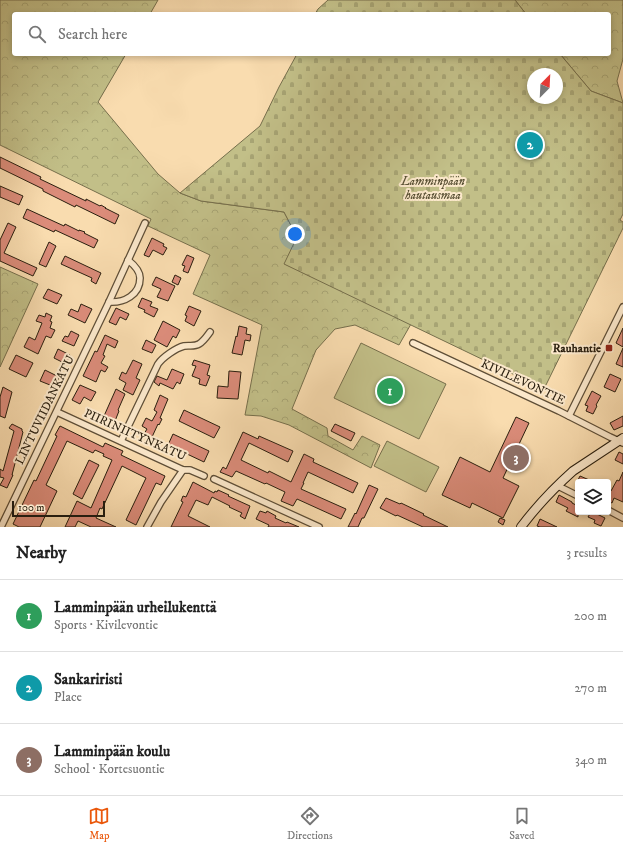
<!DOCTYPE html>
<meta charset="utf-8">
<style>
body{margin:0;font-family:"IM FELL DW Pica",serif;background:#f6f6f6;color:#222}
.controls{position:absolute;right:12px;bottom:12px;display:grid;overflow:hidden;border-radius:4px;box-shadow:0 2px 6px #0003}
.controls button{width:36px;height:36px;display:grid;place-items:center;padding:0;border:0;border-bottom:1px solid #e0e0e0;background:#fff;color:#222;font:20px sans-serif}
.compass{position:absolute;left:527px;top:68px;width:36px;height:36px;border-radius:50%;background:#fff;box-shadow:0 2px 6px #0003;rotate:24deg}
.scale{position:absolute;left:12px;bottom:10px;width:93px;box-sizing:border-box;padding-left:4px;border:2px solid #2a1f0f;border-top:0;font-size:11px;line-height:14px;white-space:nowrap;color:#2a1f0f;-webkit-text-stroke:3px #fbe8cb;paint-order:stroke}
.you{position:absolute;left:295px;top:234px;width:14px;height:14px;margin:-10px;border:3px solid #fff;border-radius:50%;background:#1a73e8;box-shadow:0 0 0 6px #1a73e833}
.badge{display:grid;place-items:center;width:26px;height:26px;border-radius:50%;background:#ea580c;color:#fff;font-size:13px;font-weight:700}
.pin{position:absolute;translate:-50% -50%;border:2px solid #fff;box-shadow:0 1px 4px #0006}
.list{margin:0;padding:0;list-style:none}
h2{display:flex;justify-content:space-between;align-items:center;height:52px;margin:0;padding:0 16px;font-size:17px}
h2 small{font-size:13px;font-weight:400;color:#767676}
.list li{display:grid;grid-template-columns:26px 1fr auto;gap:12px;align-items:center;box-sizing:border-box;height:72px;padding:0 16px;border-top:1px solid #e0e0e0}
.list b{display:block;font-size:15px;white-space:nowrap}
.list p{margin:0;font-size:13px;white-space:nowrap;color:#767676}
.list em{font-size:13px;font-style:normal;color:#767676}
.icon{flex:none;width:22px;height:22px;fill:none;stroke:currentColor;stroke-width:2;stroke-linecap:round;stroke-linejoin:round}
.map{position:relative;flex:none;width:623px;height:527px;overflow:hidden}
.search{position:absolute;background:#fff;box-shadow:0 2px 6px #0003;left:12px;right:12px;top:12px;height:44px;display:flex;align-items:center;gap:10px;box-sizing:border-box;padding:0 14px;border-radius:4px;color:#767676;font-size:15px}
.sheet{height:268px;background:#fff}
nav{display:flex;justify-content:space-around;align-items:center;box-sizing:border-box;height:56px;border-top:1px solid #e0e0e0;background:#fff;font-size:11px;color:#767676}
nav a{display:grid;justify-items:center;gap:2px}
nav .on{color:#ea580c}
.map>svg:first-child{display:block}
.forest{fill:url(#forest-crowns);stroke:#766f4c}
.cemetery{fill:url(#cemetery-stones);stroke:#766f4c;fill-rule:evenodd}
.green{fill:#c2bf88;stroke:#766f4c}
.building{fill:#db8c7a;stroke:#2a1f0f}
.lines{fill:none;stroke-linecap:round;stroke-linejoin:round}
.street-casing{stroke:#5e4e37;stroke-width:8}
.secondary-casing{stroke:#2a1f0f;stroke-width:10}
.street{stroke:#fbe8cb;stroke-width:5.5}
.secondary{stroke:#fbe8cb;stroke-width:8}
.poi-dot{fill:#8f2418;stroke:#fbe8cb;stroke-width:1.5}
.labels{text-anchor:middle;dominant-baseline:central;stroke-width:4;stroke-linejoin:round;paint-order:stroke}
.park-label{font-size:12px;font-style:italic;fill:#584f33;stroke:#fbe8cb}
.poi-label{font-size:12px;font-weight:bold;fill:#2a1f0f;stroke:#fbe8cb;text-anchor:end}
.street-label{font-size:12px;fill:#2a1f0f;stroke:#fbe8cb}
</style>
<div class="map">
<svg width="623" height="527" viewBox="0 0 623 527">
<defs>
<pattern id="forest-crowns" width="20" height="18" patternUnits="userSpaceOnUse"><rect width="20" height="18" fill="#c2bf88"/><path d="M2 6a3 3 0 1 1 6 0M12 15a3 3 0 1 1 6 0" fill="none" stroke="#a7a474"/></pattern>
<pattern id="cemetery-stones" width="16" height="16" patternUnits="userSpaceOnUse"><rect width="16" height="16" fill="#c2bf88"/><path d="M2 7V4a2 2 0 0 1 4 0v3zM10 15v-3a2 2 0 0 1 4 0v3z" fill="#a7a474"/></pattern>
</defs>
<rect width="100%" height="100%" fill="#f9dcaf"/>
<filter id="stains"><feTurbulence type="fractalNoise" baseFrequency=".005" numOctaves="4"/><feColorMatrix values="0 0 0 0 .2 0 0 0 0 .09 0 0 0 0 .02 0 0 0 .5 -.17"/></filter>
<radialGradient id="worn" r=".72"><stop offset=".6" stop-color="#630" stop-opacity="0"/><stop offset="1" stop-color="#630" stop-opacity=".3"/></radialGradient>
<g class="forest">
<polygon points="0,0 158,0 150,14 14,14 14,54 126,54 98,102 158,174 180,193 201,201 284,212 297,237 285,264 411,324 399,345 355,325 335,329 316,350 292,409 327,428 328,436 353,450 362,436 380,445 371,468 289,425 261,416 245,415 262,325 193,294 210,255 148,226 151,219 0,145"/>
<polygon points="515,0 623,0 623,59 617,81 623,103 591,91 560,54 609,54 609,14 526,14"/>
<polygon points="0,267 38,284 0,367"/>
</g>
<g class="cemetery">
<polygon points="328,0 515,0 526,14 315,14 318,9"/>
<path d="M 297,54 L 560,54 L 591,91 L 623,103 L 623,214 L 620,220 L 623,222 L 623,228 L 544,389 L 284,264 L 297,237 L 284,212 L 201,201 L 180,193 L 260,126 L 279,87 ZM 533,74 L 557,74 L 557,98 L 533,98 Z"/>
</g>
<g class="green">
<polygon points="361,343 446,384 419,439 334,398"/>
<polygon points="387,441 439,467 426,492 374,466"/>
</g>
<g class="building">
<polygon points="0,157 41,177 40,179 86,201 86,199 100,206 101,205 106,208 105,208 119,215 115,224 76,205 75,207 43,191 43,189 0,168"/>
<polygon points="0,186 23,196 19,205 0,197"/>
<polygon points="27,209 64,226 65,224 79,231 79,230 85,232 84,233 98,240 94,248 55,230 54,232 23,218"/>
<polygon points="8,223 16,227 4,253 37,268 33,276 0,261 0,240"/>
<polygon points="152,238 164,244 163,246 167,248 163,255 153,250 149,257 144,255"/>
<polygon points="49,242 56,246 46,267 39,264"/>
<polygon points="187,255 194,258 188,273 183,271 185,266 182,265"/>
<polygon points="65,256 101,273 96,284 91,281 92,278 61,264"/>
<polygon points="175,275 181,278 178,285 172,282"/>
<polygon points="156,277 175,286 168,301 157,297 161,289 152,285"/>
<polygon points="48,289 62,295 57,304 43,298"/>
<polygon points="142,298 152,302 150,306 158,309 154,317 144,312 145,310 138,307"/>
<polygon points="81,304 92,309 85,323 68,315 71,309 78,312"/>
<polygon points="189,306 201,311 194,326 185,321 187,316 185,315"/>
<polygon points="116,308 129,314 126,320 120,317 116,325 109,322"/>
<polygon points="46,313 52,316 50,321 52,322 50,328 55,330 51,338 46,336 38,354 24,347 29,337 35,340 42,323 36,321 39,315 45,317"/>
<polygon points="163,321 180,330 176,338 173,336 167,347 154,340"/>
<polygon points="239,326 247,328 246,334 251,335 250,341 245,340 242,355 232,353 236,336 237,337"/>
<polygon points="623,328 623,347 616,343"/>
<polygon points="71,331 79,335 74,346 62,341 65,336 68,337"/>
<polygon points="105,335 118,341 115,348 107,344 103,355 105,356 101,363 108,367 105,372 101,370 96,382 83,376 95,351 97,352"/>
<polygon points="146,340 156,345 152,353 142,349"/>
<polygon points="623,348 623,367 616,364"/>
<polygon points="58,349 70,355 66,364 54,358"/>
<polygon points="16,355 33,363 26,377 9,369"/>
<polygon points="133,360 142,364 136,378 140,380 133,395 123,390 126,383 119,379 122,372 126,374"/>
<polygon points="194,360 210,365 207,375 210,376 206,386 199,384 200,379 192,376 196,366 192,365"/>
<polygon points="172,369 184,374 180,384 177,382 173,389 160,383 159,386 154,382 157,376 167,380"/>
<polygon points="45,370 59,377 55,387 40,381"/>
<polygon points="229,371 241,372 238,399 217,398 218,386 228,387"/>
<polygon points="610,374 621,379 615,392 604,387"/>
<polygon points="80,385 96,392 91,401 84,397 80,404 72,400"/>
<polygon points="3,387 12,392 5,418 0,416 0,397"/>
<polygon points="116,389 125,394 118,410 119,411 115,421 104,416"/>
<polygon points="592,391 601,396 596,405 597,406 593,414 586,411 588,406 585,405"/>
<polygon points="160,395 168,399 160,418 162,419 159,425 158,424 152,437 144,434 147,429 142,426 146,418 152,421 157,412 154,410"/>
<polygon points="184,410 220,427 214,438 179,421"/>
<polygon points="623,416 623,426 614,430 610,423"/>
<polygon points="516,417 529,423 503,478 519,486 503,518 472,503 470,508 442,495 460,457 490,472"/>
<polygon points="12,424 22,429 22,431 23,432 12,475 13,475 7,488 0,485 4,478 0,477 0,469 3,471 14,431 9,428"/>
<polygon points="335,424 355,433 351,441 331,431"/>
<polygon points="60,426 103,447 105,443 123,451 121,455 165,476 161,485 156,483 136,525 126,520 146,478 122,466 102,509 100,508 96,518 116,527 91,527 78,521 75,527 65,527 77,501 91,508 112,460 103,456 104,454 95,450 93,453 67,441 46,485 57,491 40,527 19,527 13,524 34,480 36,481 57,436 55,435"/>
<polygon points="243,432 258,439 259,436 293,451 288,462 249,443 241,460 268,473 269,471 291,482 304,454 314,459 313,462 358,483 353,493 308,472 303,483 304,483 301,489 346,509 341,519 297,499 293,506 281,501 285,492 266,483 265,484 236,471 232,477 220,472 223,467 226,469"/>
<polygon points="173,434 209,451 204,462 168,445"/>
<polygon points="619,452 623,454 623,464 615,460"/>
<polygon points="89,460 99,465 82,499 73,494"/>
<polygon points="623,472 623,502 614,498 612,503 608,501 608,489 611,491 617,480 619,481"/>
<polygon points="580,476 594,482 577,482"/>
<polygon points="193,482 214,493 215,491 217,492 218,490 229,495 228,496 250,506 245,519 240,516 242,513 229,507 230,506 212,497 208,505 196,500 188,516 210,527 171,527 183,502 181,501 183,496 186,497"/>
<polygon points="369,485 378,489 364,518 362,518 358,527 348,527 355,513 356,514"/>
<polygon points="559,495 572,502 572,503 578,506 578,517 566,511 568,508 556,502"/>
<polygon points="386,498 400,504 401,503 424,514 423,515 448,527 423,527 397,515 396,516 380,508"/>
<polygon points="260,511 266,513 267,511 276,516 275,518 286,523 287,522 299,527 268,527 269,525 256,519"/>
<polygon points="591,512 593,512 605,518 601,526 594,523 595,520 588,517"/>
<polygon points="500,518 505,520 503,525 498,522"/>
<polygon points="540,519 557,527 540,527 537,526"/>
</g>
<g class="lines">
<g class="street-casing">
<g id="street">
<path d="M 109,302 C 124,303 140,295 140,278 C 140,271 133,264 128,260"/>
<polyline points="413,343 559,411 610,437 623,443"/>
<polyline points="57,412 183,470 190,470 204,476"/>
<polyline points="569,416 623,307"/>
<path d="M 121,441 L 158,364 C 163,357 176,348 184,346 C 189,345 194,347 199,344 C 204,341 207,336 210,332"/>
<polyline points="214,479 319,527"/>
<polyline points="558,486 578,496"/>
<polyline points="608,510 623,518"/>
<polyline points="1,527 109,302 145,223"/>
<polyline points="147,527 161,502 183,470"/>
</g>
</g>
<g class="secondary-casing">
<path id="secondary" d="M 521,527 C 536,507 554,488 573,471 L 623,438"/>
</g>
<use href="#street" class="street"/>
<use href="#secondary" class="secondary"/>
</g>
<rect class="poi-dot" x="605" y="344" width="8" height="8" rx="2"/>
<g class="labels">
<g class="park-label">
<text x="433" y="181">Lamminpään<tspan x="433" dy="14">hautausmaa</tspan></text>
</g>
<g class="poi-label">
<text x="601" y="348">Rauhantie</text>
</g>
<g class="street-label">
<text transform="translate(523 382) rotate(25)">KIVILEVONTIE</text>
<text transform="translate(45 410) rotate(-64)">LINTUVIIDANKATU</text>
<text transform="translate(135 435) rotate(24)">PIIRINIITYNKATU</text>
</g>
</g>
<rect width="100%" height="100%" filter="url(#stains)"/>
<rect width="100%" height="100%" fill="url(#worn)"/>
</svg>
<div class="controls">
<button><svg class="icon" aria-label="layers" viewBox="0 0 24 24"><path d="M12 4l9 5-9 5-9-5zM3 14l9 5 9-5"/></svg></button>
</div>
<svg class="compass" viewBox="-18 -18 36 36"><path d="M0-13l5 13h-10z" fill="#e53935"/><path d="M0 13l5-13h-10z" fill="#767676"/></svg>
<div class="scale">100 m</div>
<div class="you"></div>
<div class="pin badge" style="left:390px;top:391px;background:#2e9e5b">1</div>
<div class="pin badge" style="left:530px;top:145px;background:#0f9aa8">2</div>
<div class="pin badge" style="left:516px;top:458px;background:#8d6e63">3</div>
<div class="search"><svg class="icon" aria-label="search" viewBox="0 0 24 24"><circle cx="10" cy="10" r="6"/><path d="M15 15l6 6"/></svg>Search here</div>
</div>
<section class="sheet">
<h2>Nearby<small>3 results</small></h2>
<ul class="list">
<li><span class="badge" style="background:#2e9e5b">1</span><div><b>Lamminpään urheilukenttä</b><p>Sports · Kivilevontie</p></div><em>200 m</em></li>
<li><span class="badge" style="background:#0f9aa8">2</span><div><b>Sankariristi</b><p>Place</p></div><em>270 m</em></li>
<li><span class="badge" style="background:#8d6e63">3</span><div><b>Lamminpään koulu</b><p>School · Kortesuontie</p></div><em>340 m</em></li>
</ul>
</section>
<nav>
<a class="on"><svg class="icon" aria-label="map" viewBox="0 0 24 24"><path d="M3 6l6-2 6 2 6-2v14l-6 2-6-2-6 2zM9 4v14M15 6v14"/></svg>Map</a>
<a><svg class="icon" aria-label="directions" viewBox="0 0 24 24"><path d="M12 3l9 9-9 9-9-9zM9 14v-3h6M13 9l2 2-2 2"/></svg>Directions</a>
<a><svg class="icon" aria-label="saved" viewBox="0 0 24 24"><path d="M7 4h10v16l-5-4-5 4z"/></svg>Saved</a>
</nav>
